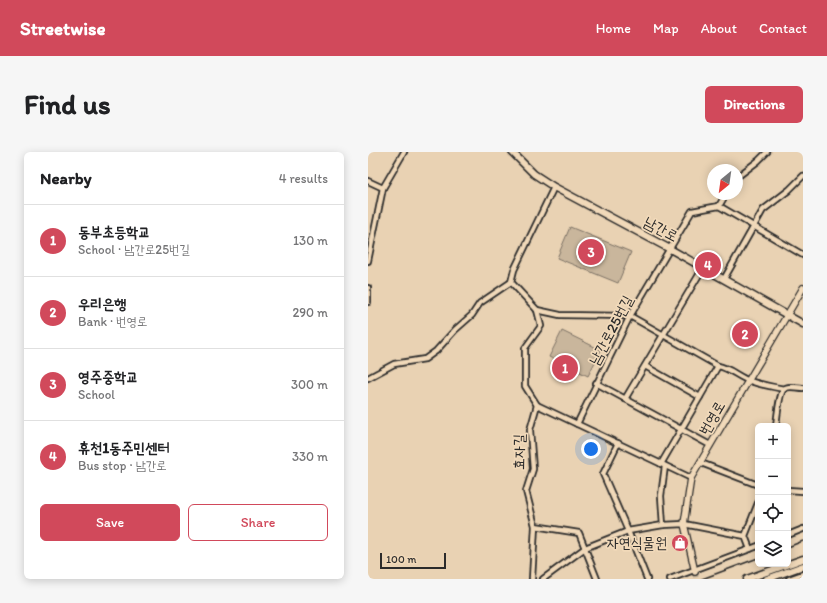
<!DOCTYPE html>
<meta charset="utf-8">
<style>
body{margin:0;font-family:Itim,"Poor Story",sans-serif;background:#f6f6f6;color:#202124}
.controls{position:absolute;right:12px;bottom:12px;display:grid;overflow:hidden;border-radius:6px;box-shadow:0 2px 10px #0003}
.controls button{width:36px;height:36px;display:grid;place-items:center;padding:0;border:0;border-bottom:1px solid #e0e0e0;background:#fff;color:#202124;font:20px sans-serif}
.compass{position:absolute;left:339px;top:12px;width:36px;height:36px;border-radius:50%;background:#fff;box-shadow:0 2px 10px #0003;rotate:209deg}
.scale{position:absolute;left:12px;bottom:10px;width:66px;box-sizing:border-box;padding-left:4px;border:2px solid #2b2b2b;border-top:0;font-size:11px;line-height:14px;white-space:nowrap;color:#2b2b2b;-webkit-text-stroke:3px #f1d9b9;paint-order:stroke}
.you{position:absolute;left:223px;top:297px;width:14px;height:14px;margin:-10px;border:3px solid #fff;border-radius:50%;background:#1a73e8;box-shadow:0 0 0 6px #1a73e833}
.badge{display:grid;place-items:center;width:26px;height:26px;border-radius:50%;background:#d1495b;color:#fff;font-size:13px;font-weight:700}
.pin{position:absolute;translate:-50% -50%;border:2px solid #fff;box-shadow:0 1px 4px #0006}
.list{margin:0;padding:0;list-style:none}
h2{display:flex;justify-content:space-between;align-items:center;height:52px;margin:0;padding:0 16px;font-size:17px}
h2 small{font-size:13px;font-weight:400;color:#757577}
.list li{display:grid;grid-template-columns:26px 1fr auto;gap:12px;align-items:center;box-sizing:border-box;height:72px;padding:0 16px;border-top:1px solid #e0e0e0}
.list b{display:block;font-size:15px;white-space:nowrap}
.list p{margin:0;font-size:13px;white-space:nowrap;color:#757577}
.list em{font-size:13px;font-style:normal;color:#757577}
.actions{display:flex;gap:8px;padding:12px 16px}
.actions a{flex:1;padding:9px 0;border:1px solid #d1495b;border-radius:6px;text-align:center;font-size:14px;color:#d1495b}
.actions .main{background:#d1495b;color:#fff}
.icon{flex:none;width:22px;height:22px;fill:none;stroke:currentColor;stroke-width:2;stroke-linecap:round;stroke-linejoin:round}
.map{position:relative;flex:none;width:435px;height:427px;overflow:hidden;border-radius:6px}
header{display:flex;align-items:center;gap:24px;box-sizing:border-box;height:56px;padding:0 20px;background:#d1495b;color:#fff}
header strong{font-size:19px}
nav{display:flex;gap:22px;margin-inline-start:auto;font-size:14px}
.intro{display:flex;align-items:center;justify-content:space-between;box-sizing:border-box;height:96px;padding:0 24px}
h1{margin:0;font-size:28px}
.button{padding:10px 18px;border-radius:6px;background:#d1495b;color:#fff;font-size:14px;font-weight:700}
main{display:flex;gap:24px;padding:0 24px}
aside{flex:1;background:#fff;border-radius:6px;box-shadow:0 2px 10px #0003}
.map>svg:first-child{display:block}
.green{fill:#c9b69c;stroke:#7a7064}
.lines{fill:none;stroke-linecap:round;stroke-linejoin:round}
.tertiary-tunnel{stroke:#c3b198;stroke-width:5.5;stroke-dasharray:5.5 3;stroke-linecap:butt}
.minor-casing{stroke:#2b2b2b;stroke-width:8}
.tertiary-casing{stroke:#2b2b2b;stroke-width:8}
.secondary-casing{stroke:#2b2b2b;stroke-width:9}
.minor{stroke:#f1d9b9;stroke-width:4.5}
.tertiary{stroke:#f1d9b9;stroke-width:5.5}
.secondary{stroke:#f1d9b9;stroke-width:6}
.rail{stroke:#2b2b2b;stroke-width:1.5}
.labels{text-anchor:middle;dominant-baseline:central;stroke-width:3.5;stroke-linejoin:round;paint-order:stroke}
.street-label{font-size:15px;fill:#2b2b2b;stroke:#f1d9b9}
.poi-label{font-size:15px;fill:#2b2b2b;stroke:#f1d9b9;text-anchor:end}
</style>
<header>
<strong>Streetwise</strong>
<nav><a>Home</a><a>Map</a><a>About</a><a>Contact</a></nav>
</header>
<div class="intro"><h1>Find us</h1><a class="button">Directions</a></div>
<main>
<aside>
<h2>Nearby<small>4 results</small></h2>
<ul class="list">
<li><span class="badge">1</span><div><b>동부초등학교</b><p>School · 남간로25번길</p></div><em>130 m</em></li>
<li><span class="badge">2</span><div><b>우리은행</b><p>Bank · 번영로</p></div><em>290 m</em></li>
<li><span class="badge">3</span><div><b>영주중학교</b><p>School</p></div><em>300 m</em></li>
<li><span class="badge">4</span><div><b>휴천1동주민센터</b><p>Bus stop · 남간로</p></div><em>330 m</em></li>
</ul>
<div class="actions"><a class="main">Save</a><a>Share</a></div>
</aside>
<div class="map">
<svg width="435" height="427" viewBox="0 0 435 427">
<rect width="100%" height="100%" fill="#e9d2b3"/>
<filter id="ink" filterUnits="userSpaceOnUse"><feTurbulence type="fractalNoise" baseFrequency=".025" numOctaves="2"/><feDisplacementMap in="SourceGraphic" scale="8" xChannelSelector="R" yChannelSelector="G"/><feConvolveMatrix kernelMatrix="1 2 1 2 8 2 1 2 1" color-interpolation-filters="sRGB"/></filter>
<g filter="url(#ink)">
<g class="green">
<polygon points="202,75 263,100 250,131 189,106"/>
<polygon points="194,179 233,198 220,224 181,205"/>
</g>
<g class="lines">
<polyline class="tertiary-tunnel" points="327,420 328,427"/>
<g class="minor-casing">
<g id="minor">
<polyline points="369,25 390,9 399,0"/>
<polyline points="0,29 15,36"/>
<polyline points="351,54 435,103"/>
<polyline points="0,109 15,36 36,0"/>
<polyline points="356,127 395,58 421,38 435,24"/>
<polyline points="0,136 0,150"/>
<path d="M 169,158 L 192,163 L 262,164 L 350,214 C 362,216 370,225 382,229 C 393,233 405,235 416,237"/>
<polyline points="277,214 332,245"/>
<polyline points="0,226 26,212 57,207 68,199 87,178 104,163 112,151 143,130"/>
<polyline points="228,231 342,293"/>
<polyline points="257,247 335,116"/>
<polyline points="169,253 323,326"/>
<polyline points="209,272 262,164 324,59 351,54 358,42"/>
<path d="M 408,274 C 409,267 411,241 416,237 C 420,233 430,236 435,236"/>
<polyline points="250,291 235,322 260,379 279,427"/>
<polyline points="333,311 390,333"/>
<polyline points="293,312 350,214"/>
<polyline points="420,338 435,339"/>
<polyline points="295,373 293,344 297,314"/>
<polyline points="167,374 211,381 229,427"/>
<polyline points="420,383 435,377"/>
<polyline points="382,397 377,384 390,351"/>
<polyline points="164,427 167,374 158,339 165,317 162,278 169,253 157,234 157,196 173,174 169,158 143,130 146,118 186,35"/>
<polyline points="175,427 217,396 260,379 295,373 316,372 377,384"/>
<polyline points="302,427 390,394"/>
<polyline points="421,427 435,422"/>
</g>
</g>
<g class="tertiary-casing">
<polyline id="tertiary" points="327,420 316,372 323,326 435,136"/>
</g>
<g class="secondary-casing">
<g id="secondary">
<polyline points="144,0 166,22 186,35 302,97 435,172"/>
<polyline points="379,427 435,407"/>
<polyline points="399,427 435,414"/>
</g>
</g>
<use href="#minor" class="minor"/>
<use href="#tertiary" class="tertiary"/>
<use href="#secondary" class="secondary"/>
<g class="rail">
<polyline points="420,395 435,389"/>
<polyline points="334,427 390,406"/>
</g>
</g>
</g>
<defs>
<g id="shop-disc" transform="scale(0.9)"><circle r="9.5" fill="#d1495b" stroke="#f1d9b9"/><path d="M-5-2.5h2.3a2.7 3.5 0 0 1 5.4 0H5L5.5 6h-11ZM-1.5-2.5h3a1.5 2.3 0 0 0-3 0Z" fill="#fff"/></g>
</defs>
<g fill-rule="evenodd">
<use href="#shop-disc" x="312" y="391"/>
</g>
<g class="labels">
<g class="street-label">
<text transform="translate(293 77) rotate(28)">남간로</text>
<text transform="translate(243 178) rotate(-62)">남간로25번길</text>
<text transform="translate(344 266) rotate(-60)">번영로</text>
<text transform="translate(151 300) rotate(-89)">효자길</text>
</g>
<g class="poi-label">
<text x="299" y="391">자연식물원</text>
</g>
</g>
</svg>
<div class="controls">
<button>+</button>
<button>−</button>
<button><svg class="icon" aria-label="locate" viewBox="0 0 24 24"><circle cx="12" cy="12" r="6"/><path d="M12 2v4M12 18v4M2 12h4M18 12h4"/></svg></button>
<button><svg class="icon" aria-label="layers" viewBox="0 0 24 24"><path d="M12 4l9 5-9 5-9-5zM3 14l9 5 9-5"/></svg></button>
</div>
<svg class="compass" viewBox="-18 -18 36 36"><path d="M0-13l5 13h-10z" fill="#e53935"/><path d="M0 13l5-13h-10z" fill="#757577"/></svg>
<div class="scale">100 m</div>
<div class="you"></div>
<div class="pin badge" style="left:197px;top:216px">1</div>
<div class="pin badge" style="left:377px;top:182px">2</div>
<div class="pin badge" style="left:223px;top:100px">3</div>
<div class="pin badge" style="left:340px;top:113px">4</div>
</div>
</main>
